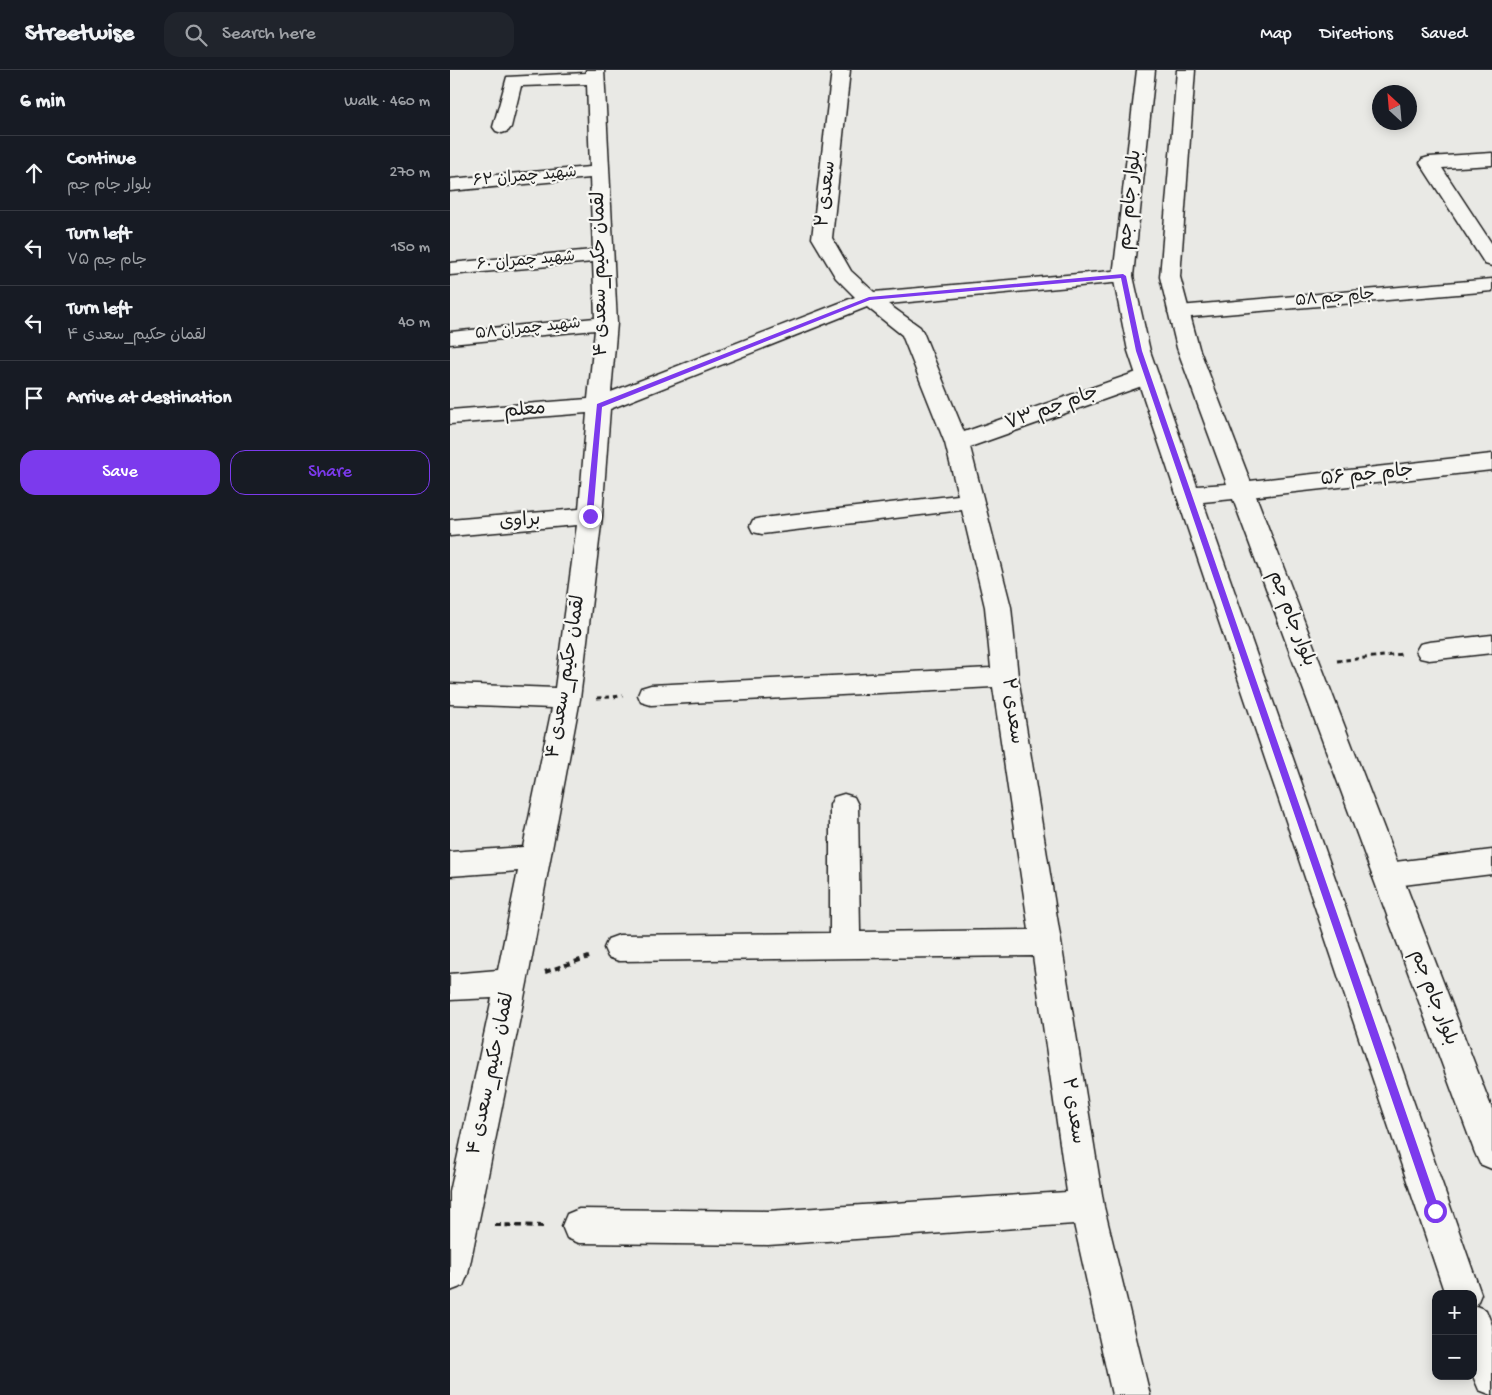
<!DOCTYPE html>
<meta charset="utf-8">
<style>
body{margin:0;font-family:"Gochi Hand","Playpen Sans Arabic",sans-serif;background:#20242c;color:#f1f3f6}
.controls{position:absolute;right:15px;bottom:15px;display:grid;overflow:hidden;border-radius:10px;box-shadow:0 2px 12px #0003}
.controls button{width:45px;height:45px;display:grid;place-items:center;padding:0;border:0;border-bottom:1px solid #363941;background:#171b24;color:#f1f3f6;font:25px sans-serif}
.compass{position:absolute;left:922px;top:15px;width:45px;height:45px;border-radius:50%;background:#171b24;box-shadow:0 2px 12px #0003;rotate:334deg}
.stop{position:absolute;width:15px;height:15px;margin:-11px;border:4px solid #7c3aed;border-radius:50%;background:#fff}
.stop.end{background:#7c3aed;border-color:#fff;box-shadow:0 1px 5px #0008}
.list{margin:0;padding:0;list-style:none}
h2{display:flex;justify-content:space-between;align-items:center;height:65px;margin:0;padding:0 20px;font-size:21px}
h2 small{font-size:16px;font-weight:400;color:#9ea1a6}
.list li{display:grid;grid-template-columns:32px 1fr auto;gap:15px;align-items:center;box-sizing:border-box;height:75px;padding:0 20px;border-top:1px solid #363941}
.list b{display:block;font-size:19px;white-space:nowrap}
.list p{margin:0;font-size:16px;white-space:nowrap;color:#9ea1a6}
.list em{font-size:16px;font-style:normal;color:#9ea1a6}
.actions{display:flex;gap:10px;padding:15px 20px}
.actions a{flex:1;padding:11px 0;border:1px solid #7c3aed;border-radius:15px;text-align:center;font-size:18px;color:#7c3aed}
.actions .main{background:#7c3aed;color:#fff}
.icon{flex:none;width:28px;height:28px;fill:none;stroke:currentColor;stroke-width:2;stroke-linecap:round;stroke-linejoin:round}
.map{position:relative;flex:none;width:1042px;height:1325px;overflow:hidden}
header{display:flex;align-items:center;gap:30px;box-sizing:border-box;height:70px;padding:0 25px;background:#171b24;border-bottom:1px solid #363941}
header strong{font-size:24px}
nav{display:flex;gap:28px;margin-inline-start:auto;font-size:18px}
.search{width:350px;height:45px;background:#20242c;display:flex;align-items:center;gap:12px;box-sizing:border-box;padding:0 18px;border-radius:15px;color:#9ea1a6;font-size:19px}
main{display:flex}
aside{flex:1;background:#171b24}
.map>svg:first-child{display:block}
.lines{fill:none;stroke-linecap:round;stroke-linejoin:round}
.minor-casing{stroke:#1c1c1c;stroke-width:3}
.major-casing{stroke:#1c1c1c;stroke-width:3}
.path-far1{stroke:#1c1c1c;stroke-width:3;stroke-dasharray:4.5 4;stroke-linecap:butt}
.path{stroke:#1c1c1c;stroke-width:4;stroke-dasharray:6 4.5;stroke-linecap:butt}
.minor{fill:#f6f6f2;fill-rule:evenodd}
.major{fill:#f6f6f2;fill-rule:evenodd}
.route{fill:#7c3aed}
.labels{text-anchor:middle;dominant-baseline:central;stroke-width:4.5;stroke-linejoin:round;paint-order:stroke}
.far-street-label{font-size:16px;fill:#1c1c1c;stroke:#f6f6f2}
.street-label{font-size:19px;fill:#1c1c1c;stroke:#f6f6f2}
</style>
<header>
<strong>Streetwise</strong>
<div class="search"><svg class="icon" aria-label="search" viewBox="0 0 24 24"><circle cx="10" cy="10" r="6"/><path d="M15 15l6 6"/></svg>Search here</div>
<nav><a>Map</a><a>Directions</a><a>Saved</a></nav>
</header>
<main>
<aside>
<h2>6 min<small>Walk · 460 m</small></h2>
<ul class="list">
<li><svg class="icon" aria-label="ahead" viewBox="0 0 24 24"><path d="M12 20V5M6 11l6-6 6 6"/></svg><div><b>Continue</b><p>بلوار جام جم</p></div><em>270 m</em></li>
<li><svg class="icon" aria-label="left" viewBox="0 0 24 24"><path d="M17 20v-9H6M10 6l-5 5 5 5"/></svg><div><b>Turn left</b><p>جام جم ۷۵</p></div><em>150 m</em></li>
<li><svg class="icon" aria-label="left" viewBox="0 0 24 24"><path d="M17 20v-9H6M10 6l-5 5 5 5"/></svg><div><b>Turn left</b><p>لقمان حکیم_سعدی ۴</p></div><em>40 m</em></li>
<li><svg class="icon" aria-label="arrive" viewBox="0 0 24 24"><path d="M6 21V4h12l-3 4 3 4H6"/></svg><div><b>Arrive at destination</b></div></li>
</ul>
<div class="actions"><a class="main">Save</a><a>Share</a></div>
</aside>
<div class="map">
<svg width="1042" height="1325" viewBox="0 0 1042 1325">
<rect width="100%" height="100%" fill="#e9e9e5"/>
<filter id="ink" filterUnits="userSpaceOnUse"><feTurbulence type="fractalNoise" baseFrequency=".02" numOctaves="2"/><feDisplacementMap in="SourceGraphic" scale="10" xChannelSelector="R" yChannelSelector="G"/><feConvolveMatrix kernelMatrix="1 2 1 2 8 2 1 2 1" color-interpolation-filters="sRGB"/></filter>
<g filter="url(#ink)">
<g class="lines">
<g class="minor-casing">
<g id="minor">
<polygon points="136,0 154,0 167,253 161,322 405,227 386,208 362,168 382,0 400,0 382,168 401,201 424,222 673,200 680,202 683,206 680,210 673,212 438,234 470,257 473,262 514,362 690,301 698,299 706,301 709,306 706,311 520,377 561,537 568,607 654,1137 700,1325 662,1325 624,1154 318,1175 129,1173 117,1168 112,1156 117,1144 129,1139 318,1141 617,1122 583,886 169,891 158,887 154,878 158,869 169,865 380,863 380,735 384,727 394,724 404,727 408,735 410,862 579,860 543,617 201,635 191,632 188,625 191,618 201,615 541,598 535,537 512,440 312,464 303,462 300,456 303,450 312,448 508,425 495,373 452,265 417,237 160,339 152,446 130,629 77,913 18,1204 13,1216 0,1221 0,1122 42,928 0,930 0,904 48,900 68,801 0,806 0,782 73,777 102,638 0,634 0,614 105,618 127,455 0,466 0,450 129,439 137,343 0,354 0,340 138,329 145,260 0,274 0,262 145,248 143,192 0,205 0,193 143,180 140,108 0,121 0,109 140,97 137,14 71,16 61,57 58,61 52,63 46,61 43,57 57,7 136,3"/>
<polygon points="1042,83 1042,95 992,98 1042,174 1042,196 1035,194 970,93 972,89 979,87"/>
<polygon points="1042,209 1042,221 729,248 722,246 718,242 722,238 729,236"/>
<polygon points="1042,384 1042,400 791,428 783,426 779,420 783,414 791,412"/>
<polygon points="1042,565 1042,583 979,590 970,588 966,581 970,574 979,572"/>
<polygon points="1042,780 1042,804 937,817 927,814 922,805 927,796 937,793"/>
</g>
</g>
<g class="major-casing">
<polygon id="major" points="687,0 705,0 683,206 700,281 747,416 777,414 727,278 710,207 727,0 745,0 730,207 749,278 1042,1039 1042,1099 1030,1094 1025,1083 783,429 753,432 1031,1224 1026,1236 1036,1240 1042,1255 1042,1325 1029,1320 1023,1306 1023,1224 995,1224 678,281 663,206"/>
</g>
<g class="path-far1">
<polyline points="887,591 952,584"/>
<polyline points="147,628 173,626"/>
</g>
<g class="path">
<polyline points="95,902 139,887"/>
<polyline points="45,1155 96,1156"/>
</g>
<use href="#minor" class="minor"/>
<use href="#major" class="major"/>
</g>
</g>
<polygon class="route" points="673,204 676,206 692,281 990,1141 985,1146 980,1141 686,281 671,208 420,230 152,337 143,446 140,448 136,446 147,334 419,227"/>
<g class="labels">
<g class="far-street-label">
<text transform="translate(75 108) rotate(-5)">شهید چمران ۶۲</text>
<text transform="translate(76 192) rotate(-5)">شهید چمران ۶۰</text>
<text transform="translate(885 229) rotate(-5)">جام جم ۵۸</text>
<text transform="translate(78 260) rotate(-6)">شهید چمران ۵۸</text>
</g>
<g class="street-label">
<text transform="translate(377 124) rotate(-84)">سعدی ۲</text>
<text transform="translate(681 130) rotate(-84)">بلوار جام جم</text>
<text transform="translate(151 204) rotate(-91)">لقمان حکیم_سعدی ۴</text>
<text transform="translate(602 339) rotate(-20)">جام جم ۷۳</text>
<text transform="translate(75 341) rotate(-4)">معلم</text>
<text transform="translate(917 406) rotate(-6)">جام جم ۵۶</text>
<text transform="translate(70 452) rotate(-5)">براوی</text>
<text transform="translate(841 549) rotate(69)">بلوار جام جم</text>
<text transform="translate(117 607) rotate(-81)">لقمان حکیم_سعدی ۴</text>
<text transform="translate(561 641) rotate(82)">سعدی ۲</text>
<text transform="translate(983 928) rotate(69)">بلوار جام جم</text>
<text transform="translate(42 1004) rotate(-78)">لقمان حکیم_سعدی ۴</text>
<text transform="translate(622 1041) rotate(81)">سعدی ۲</text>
</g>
</g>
</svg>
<div class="controls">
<button>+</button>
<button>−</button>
</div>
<svg class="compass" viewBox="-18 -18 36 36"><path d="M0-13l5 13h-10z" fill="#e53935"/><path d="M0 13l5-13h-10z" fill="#9ea1a6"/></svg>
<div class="stop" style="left:985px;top:1141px"></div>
<div class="stop end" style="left:140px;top:446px"></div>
</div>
</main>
